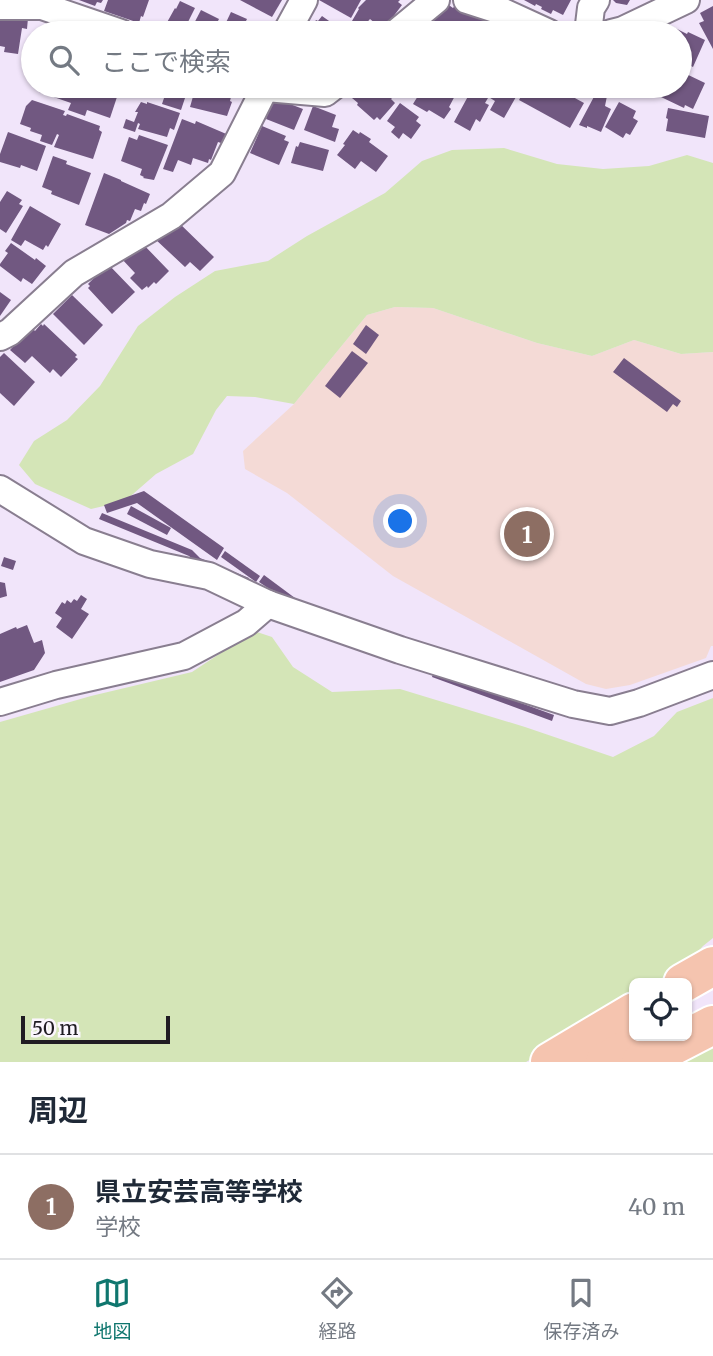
<!DOCTYPE html>
<html lang="ja">
<meta charset="utf-8">
<style>
body{margin:0;font-family:Merriweather,"Noto Sans JP",serif;background:#f2f2f3;color:#1f2937}
.controls{position:absolute;right:21px;bottom:21px;display:grid;overflow:hidden;border-radius:10px;box-shadow:0 2px 5px #0004}
.controls button{width:63px;height:63px;display:grid;place-items:center;padding:0;border:0;border-bottom:2px solid #e0e1e3;background:#fff;color:#1f2937;font:35px sans-serif}
.scale{position:absolute;left:21px;bottom:18px;width:149px;box-sizing:border-box;padding-left:7px;border:4px solid #201c23;border-top:0;font-size:19px;line-height:24px;white-space:nowrap;color:#201c23;-webkit-text-stroke:5px #fbf6fe;paint-order:stroke}
.you{position:absolute;left:401px;top:522px;width:24px;height:24px;margin:-18px;border:5px solid #fff;border-radius:50%;background:#1a73e8;box-shadow:0 0 0 10px #1a73e833}
.badge{display:grid;place-items:center;width:46px;height:46px;border-radius:50%;background:#0f766e;color:#fff;font-size:23px;font-weight:700}
.pin{position:absolute;translate:-50% -50%;border:4px solid #fff;box-shadow:0 2px 7px #0006}
.list{margin:0;padding:0;list-style:none}
h2{display:flex;justify-content:space-between;align-items:center;height:91px;margin:0;padding:0 28px;font-size:30px}
h2 small{font-size:23px;font-weight:400;color:#747a83}
.list li{display:grid;grid-template-columns:46px 1fr auto;gap:21px;align-items:center;box-sizing:border-box;height:105px;padding:0 28px;border-top:2px solid #e0e1e3}
.list b{display:block;font-size:26px;white-space:nowrap}
.list p{margin:0;font-size:23px;white-space:nowrap;color:#747a83}
.list em{font-size:23px;font-style:normal;color:#747a83}
.icon{flex:none;width:38px;height:38px;fill:none;stroke:currentColor;stroke-width:2;stroke-linecap:round;stroke-linejoin:round}
.map{position:relative;flex:none;width:713px;height:1062px;overflow:hidden}
.search{position:absolute;background:#fff;box-shadow:0 2px 5px #0004;left:21px;right:21px;top:21px;height:77px;display:flex;align-items:center;gap:18px;box-sizing:border-box;padding:0 24px;border-radius:38px;color:#747a83;font-size:26px}
.sheet{height:196px;background:#fff}
nav{display:flex;justify-content:space-around;align-items:center;box-sizing:border-box;height:98px;border-top:2px solid #e0e1e3;background:#fff;font-size:19px;color:#747a83}
nav a{display:grid;justify-items:center;gap:4px}
nav .on{color:#0f766e}
.map>svg:first-child{display:block}
.education{fill:#f4dad6}
.green{fill:#d4e5b7}
.building{fill:#715881}
.lines{fill:none;stroke-linecap:round;stroke-linejoin:round}
.minor-casing{stroke:#897e90;stroke-width:30}
.highway-casing{stroke:#fff;stroke-width:42}
.minor{stroke:#fff;stroke-width:26}
.highway{stroke:#f5c4af;stroke-width:38}
</style>
<div class="map">
<svg width="713" height="1062" viewBox="0 0 713 1062">
<rect width="100%" height="100%" fill="#f1e5fa"/>
<polygon class="education" points="395,307 433,308 537,343 592,356 634,340 681,354 713,352 713,646 711,646 706,658 630,685 606,689 586,684 393,576 287,493 245,469 243,451 294,404 367,315"/>
<g class="green">
<polygon points="504,148 557,164 603,169 649,166 687,155 713,163 713,352 681,354 634,340 592,356 537,343 433,308 395,307 367,315 294,404 255,397 227,396 216,410 193,454 156,474 125,501 91,509 35,484 19,465 34,441 67,420 100,386 138,326 175,297 215,271 268,261 307,236 385,193 422,161 452,150"/>
<polygon points="254,631 272,637 293,667 332,692 400,689 525,727 613,757 654,736 677,712 713,698 713,938 703,946 671,981 667,983 634,983 634,1002 526,1062 0,1062 0,722 91,696 192,672"/>
<polygon points="713,1032 713,1062 657,1062"/>
</g>
<g class="building">
<polygon points="79,0 103,0 101,3 97,2 95,6"/>
<polygon points="108,0 149,0 143,17 141,16 139,23 104,11"/>
<polygon points="240,0 282,0 272,17"/>
<polygon points="319,0 361,0 351,18"/>
<polygon points="366,0 400,0 398,2 402,5 387,25 385,23 381,28 370,19 362,28 352,21 359,9 358,8"/>
<polygon points="524,0 571,0 563,15 553,10 551,14 541,9 542,7 536,4 535,6"/>
<polygon points="613,0 630,0 627,5 616,3"/>
<polygon points="180,1 195,8 187,24 181,21 176,31 165,26 175,8 176,9"/>
<polygon points="443,1 453,8 456,4 487,18 476,33 449,33 429,19"/>
<polygon points="713,6 713,49 699,23 704,21 700,13"/>
<polygon points="201,10 219,19 212,33 189,33"/>
<polygon points="231,12 247,19 240,33 221,33"/>
<polygon points="0,16 28,18 27,29 22,28 18,54 4,52 5,47 0,46"/>
<polygon points="322,16 346,33 308,33 316,20 318,21"/>
<polygon points="250,22 266,31 265,33 244,33"/>
<polygon points="665,23 687,34 688,32 705,40 693,67 680,61 680,33 660,33"/>
<polygon points="680,71 705,83 693,109 685,105 684,108 661,97 667,86 680,86"/>
<polygon points="41,86 76,86 73,96 76,88 78,88 78,86 106,86 105,90 118,94 110,118 87,110 85,116 68,110 71,103 39,92"/>
<polygon points="146,86 182,86 179,93 186,95 181,110 162,104 165,95 155,92 156,90"/>
<polygon points="196,86 223,86 225,87 224,93 231,97 230,101 232,102 227,116 190,107"/>
<polygon points="366,86 375,86 377,87 378,86 392,98 391,99 395,103 380,120 377,117 374,120 357,105 358,103 352,98 362,87 364,88"/>
<polygon points="388,86 412,86 404,97"/>
<polygon points="424,86 449,86 448,87 457,92 449,107 451,109 444,119 429,110 427,112 413,104 421,91 423,92 426,87"/>
<polygon points="493,86 518,86 521,88 504,118 490,110 495,101 487,96"/>
<polygon points="527,86 553,86 584,103 570,128 519,100"/>
<polygon points="643,86 654,86 650,93 641,89"/>
<polygon points="472,89 488,98 485,103 489,105 480,122 476,119 470,131 454,122"/>
<polygon points="597,91 607,96 605,106 611,109 601,132 587,126 587,128 579,125"/>
<polygon points="273,98 292,100 290,104 303,109 294,130 266,119"/>
<polygon points="32,100 65,111 63,115 66,116 67,114 100,126 99,130 102,132 93,159 54,147 59,135 57,134 52,145 40,141 42,135 30,131 31,128 20,124 26,106"/>
<polygon points="141,102 147,104 147,102 180,113 174,130 170,128 167,137 138,129 140,124 138,123 135,132 123,128 126,119 134,122 138,112 135,112"/>
<polygon points="619,102 636,111 633,118 638,121 630,135 626,133 623,138 605,127"/>
<polygon points="400,103 419,117 416,121 421,125 411,139 403,133 399,139 391,132 395,127 387,121"/>
<polygon points="313,106 336,115 332,127 339,129 335,142 304,130"/>
<polygon points="668,108 709,116 705,138 666,131 668,119 666,118"/>
<polygon points="182,119 195,124 196,121 231,136 227,145 218,142 211,160 209,159 208,163 193,158 191,165 178,160 173,172 163,169"/>
<polygon points="262,126 286,136 284,140 289,142 279,165 250,153"/>
<polygon points="353,130 359,134 360,132 371,139 369,142 388,156 376,172 361,161 355,169 337,155 345,145 343,144"/>
<polygon points="8,132 46,146 37,171 21,165 20,168 0,162 0,154"/>
<polygon points="139,135 168,145 154,180 143,178 144,177 140,175 142,169 121,161 129,137 137,140"/>
<polygon points="300,142 329,150 323,171 291,163 296,146 298,147"/>
<polygon points="53,156 67,161 66,164 91,173 79,205 51,194 52,191 42,187"/>
<polygon points="104,173 121,180 121,181 150,194 146,204 144,203 141,211 135,209 130,221 127,220 126,223 109,234 85,225"/>
<polygon points="7,191 22,200 19,204 23,206 6,233 0,229 0,202"/>
<polygon points="30,206 61,224 48,247 46,245 43,250 25,240 21,246 11,240"/>
<polygon points="176,220 214,257 200,271 190,262 185,267 154,238"/>
<polygon points="140,241 169,271 156,284 154,282 148,288 147,286 142,290 130,278 135,273 120,257"/>
<polygon points="11,243 35,260 36,258 46,266 32,284 23,278 21,282 0,266 0,264 8,253 5,251"/>
<polygon points="108,264 135,292 112,314 88,288 90,286 88,284"/>
<polygon points="0,292 11,300 0,316"/>
<polygon points="72,295 103,325 84,345 53,314"/>
<polygon points="41,324 43,326 44,324 77,355 75,357 78,359 61,377 53,369 50,373 32,356 25,363 10,350 31,327 35,331"/>
<polygon points="366,325 379,335 366,354 353,344"/>
<polygon points="352,351 368,363 340,398 325,386"/>
<polygon points="4,353 35,382 14,406 0,393 0,357"/>
<polygon points="624,358 681,401 677,407 673,404 667,412 613,372"/>
<polygon points="144,491 224,548 217,560 137,503 107,513 104,505"/>
<polygon points="131,506 171,528 167,535 127,514"/>
<polygon points="102,513 192,550 200,558 249,578 246,585 198,564 189,556 99,519"/>
<polygon points="225,551 260,576 256,582 221,557"/>
<polygon points="4,557 16,561 13,570 1,566"/>
<polygon points="264,575 299,601 290,603 259,582"/>
<polygon points="0,582 5,583 7,596 0,598"/>
<polygon points="81,595 87,599 81,609 89,614 72,639 56,627 62,618 55,613 62,602 65,604 67,600 71,603 74,599 77,601"/>
<polygon points="27,625 34,643 42,640 45,653 34,670 0,682 0,634 16,627 17,629"/>
<polygon points="434,671 554,715 552,721 432,677"/>
</g>
<g class="lines">
<g class="minor-casing">
<g id="minor">
<polyline points="467,0 501,11 549,33"/>
<polyline points="0,6 42,6 121,33"/>
<polyline points="286,33 304,0"/>
<polyline points="396,33 436,0"/>
<polyline points="588,33 591,8 596,0"/>
<polyline points="611,33 623,30 686,0"/>
<polyline points="261,86 266,88 325,93 334,86"/>
<polyline points="0,337 10,332 74,273 171,216 222,173 266,86"/>
<polyline points="0,489 84,541 150,564 209,576 268,604 400,650 573,704 610,711 639,703 713,675"/>
<polyline points="0,702 56,685 184,656 246,623 268,604"/>
</g>
</g>
<g class="highway-casing">
<g id="highway">
<polyline points="683,983 713,966"/>
<polyline points="550,1062 634,1012"/>
<polyline points="605,1062 650,1036"/>
<polyline points="641,1062 713,1025"/>
</g>
</g>
<use href="#minor" class="minor"/>
<use href="#highway" class="highway"/>
</g>
</svg>
<div class="controls">
<button><svg class="icon" aria-label="locate" viewBox="0 0 24 24"><circle cx="12" cy="12" r="6"/><path d="M12 2v4M12 18v4M2 12h4M18 12h4"/></svg></button>
</div>
<div class="scale">50 m</div>
<div class="you"></div>
<div class="pin badge" style="left:527px;top:534px;background:#8d6e63">1</div>
<div class="search"><svg class="icon" aria-label="search" viewBox="0 0 24 24"><circle cx="10" cy="10" r="6"/><path d="M15 15l6 6"/></svg>ここで検索</div>
</div>
<section class="sheet">
<h2>周辺<small></small></h2>
<ul class="list">
<li><span class="badge" style="background:#8d6e63">1</span><div><b>県立安芸高等学校</b><p>学校</p></div><em>40 m</em></li>
</ul>
</section>
<nav>
<a class="on"><svg class="icon" aria-label="map" viewBox="0 0 24 24"><path d="M3 6l6-2 6 2 6-2v14l-6 2-6-2-6 2zM9 4v14M15 6v14"/></svg>地図</a>
<a><svg class="icon" aria-label="directions" viewBox="0 0 24 24"><path d="M12 3l9 9-9 9-9-9zM9 14v-3h6M13 9l2 2-2 2"/></svg>経路</a>
<a><svg class="icon" aria-label="saved" viewBox="0 0 24 24"><path d="M7 4h10v16l-5-4-5 4z"/></svg>保存済み</a>
</nav>
